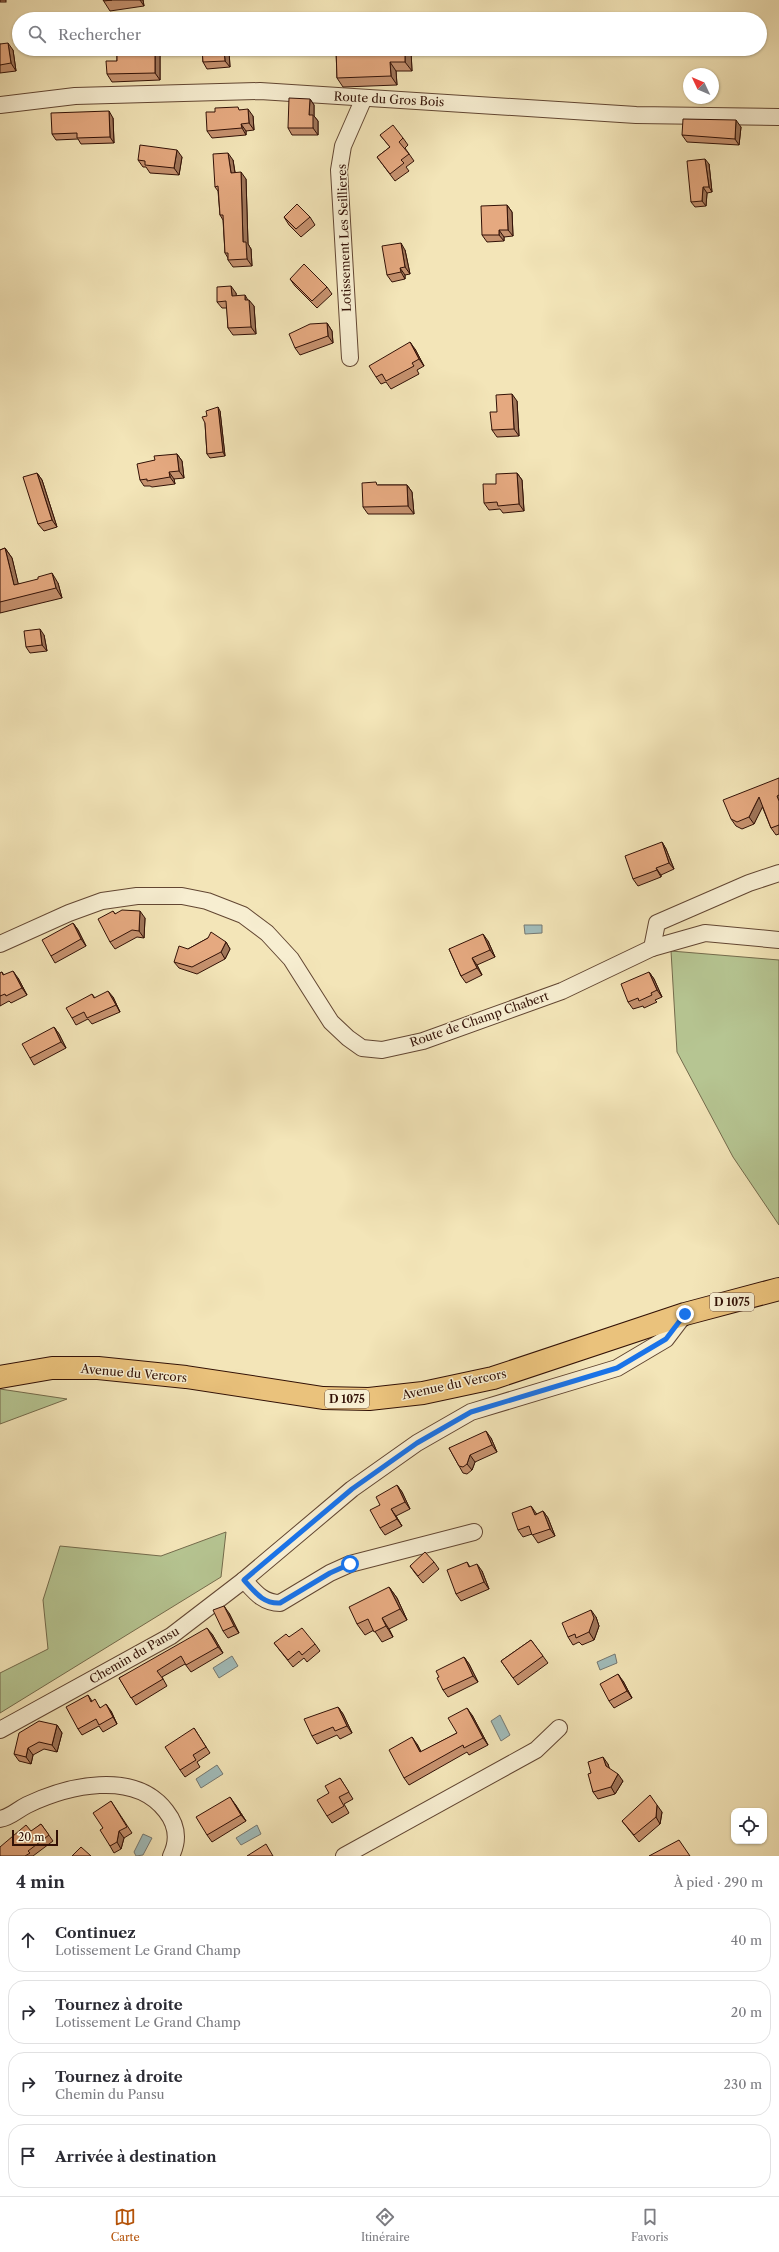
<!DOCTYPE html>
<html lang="fr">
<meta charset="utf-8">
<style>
body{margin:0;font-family:"Libre Caslon Text",serif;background:#f7f7f7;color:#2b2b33}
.controls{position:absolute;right:12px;bottom:12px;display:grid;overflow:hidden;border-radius:8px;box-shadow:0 1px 3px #0004}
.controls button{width:36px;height:36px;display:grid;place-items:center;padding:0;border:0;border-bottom:1px solid #e1e1e2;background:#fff;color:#2b2b33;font:20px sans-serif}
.compass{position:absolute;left:683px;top:68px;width:36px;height:36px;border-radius:50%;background:#fff;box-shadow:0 1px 3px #0004;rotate:314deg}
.scale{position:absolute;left:12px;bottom:10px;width:46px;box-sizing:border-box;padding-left:4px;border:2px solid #321106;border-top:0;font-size:11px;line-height:14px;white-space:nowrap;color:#321106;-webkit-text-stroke:3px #f7eed1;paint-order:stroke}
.stop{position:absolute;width:12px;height:12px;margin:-9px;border:3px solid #1a73e8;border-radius:50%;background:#fff}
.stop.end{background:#1a73e8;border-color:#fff;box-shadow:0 1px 4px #0008}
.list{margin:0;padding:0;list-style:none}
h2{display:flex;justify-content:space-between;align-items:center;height:52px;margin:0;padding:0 16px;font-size:17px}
h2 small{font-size:13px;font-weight:400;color:#7c7c81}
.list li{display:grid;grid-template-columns:26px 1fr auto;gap:12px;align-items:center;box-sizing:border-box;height:64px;margin:0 8px 8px;padding:0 8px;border:1px solid #e1e1e2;border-radius:16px}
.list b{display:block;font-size:15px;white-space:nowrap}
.list p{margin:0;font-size:13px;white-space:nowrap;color:#7c7c81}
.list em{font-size:13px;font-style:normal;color:#7c7c81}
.icon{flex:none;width:22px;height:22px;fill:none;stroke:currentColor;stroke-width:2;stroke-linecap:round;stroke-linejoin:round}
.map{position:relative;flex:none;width:779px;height:1856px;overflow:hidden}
.search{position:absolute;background:#fff;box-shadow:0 1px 3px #0004;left:12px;right:12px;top:12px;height:44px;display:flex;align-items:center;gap:10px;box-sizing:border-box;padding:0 14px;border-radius:22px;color:#7c7c81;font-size:15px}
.sheet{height:340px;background:#fff}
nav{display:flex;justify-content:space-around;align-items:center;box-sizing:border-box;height:56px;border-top:1px solid #e1e1e2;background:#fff;font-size:11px;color:#7c7c81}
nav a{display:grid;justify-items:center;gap:2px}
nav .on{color:#b45309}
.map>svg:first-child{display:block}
.green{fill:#b6c592;stroke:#746b4c}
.water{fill:#a1bcba;stroke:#757872}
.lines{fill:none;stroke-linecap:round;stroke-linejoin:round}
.minor-casing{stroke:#624632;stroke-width:18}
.primary-casing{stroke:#321106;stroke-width:24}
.minor{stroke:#f7eed1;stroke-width:16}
.primary{stroke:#eac27c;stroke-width:22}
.wall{fill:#c5916e;stroke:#321106}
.shaded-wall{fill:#a0765a;stroke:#321106}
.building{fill:#e5a980;stroke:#321106}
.route{stroke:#1a73e8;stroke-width:5}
.labels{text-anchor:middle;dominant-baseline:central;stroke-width:3;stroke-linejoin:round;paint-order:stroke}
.shield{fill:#f7eed1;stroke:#6d5343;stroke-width:1}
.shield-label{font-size:11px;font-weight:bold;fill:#321106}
.street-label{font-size:12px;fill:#321106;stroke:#f7eed1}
</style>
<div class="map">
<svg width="779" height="1856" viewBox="0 0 779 1856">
<rect width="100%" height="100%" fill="#f3e5b8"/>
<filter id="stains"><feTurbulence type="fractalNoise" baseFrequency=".005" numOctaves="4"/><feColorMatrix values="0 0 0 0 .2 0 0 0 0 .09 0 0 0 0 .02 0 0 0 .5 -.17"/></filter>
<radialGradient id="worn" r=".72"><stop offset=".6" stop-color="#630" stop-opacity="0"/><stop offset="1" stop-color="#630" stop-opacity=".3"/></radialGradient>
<g class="green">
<polygon points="671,951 779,960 779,1225 733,1157 677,1052"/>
<polygon points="0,1389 67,1399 0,1424"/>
<polygon points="226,1532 221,1577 0,1713 0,1673 48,1649 43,1600 60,1546 161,1556"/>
</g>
<g class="water">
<polygon points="524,925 542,925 542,933 525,934"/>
<polygon points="615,1654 617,1663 600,1670 597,1662"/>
<polygon points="232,1656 238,1666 219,1678 213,1668"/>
<polygon points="500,1715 510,1735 501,1741 491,1721"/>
<polygon points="217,1765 223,1774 201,1788 196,1779"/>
<polygon points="257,1825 261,1834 241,1845 236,1838"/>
<polygon points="143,1834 152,1838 143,1855 136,1856 134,1852"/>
</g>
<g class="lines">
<g class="minor-casing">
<g id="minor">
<polyline points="0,105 75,96 260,91 636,115 779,117"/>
<polyline points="350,358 339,170 343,146 364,98"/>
<polyline points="0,944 69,913 102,901 137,896 182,896 207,901 243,915 267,933 291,959 331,1022 348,1038 362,1048 382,1050 423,1041 562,991 652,948 705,933 779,940"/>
<polyline points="652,948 657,923 749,883 779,873"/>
<path d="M 244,1580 C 255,1592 263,1603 280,1603 L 330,1573 L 350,1564 L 474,1532"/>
<polyline points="0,1730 171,1636 244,1580 352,1489 417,1443 471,1412 617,1368 666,1339 685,1314"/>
<path d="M 0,1819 C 11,1817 17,1810 27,1805 C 67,1786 134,1769 166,1811 C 177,1825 179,1840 171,1856"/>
<polyline points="344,1856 536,1750 559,1728"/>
</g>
</g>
<g class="primary-casing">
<polyline id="primary" points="0,1377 52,1368 98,1368 186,1377 323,1398 369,1399 423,1393 493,1378 685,1314 779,1289"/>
</g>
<use href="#minor" class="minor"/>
<use href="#primary" class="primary"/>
</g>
<g class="wall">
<rect x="0" y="0" width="6" height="2"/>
<polygon points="103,0 143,0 144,6 110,11"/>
<polygon points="0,44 13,50 16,71 0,73"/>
<polygon points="117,49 157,49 160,54 160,80 112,82 107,74 117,61"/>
<polygon points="202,49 236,49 236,51 229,51 230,67 207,69 203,62"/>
<polygon points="271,49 298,49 298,53 274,53"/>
<polygon points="336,49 416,49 416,51 411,51 412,71 396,71 397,85 343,87 337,78"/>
<polygon points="310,99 314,105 314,116 318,121 318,135 292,135 288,128"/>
<polygon points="240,110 253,116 254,130 246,131 246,135 212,138 207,131"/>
<polygon points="113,118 114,143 81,144 78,139 56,140 52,134"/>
<polygon points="741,127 739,145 687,142 682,135"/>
<polygon points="380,135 403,138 408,145 405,148 414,161 406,167 409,171 395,181 377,157 390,147"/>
<polygon points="182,157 179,175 150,173 146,167 143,167 138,160"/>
<polygon points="233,160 235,172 246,179 248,244 251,249 252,266 233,267 228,260 228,258 225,253 223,220 220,215 218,191 215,187"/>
<polygon points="709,164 712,192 707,193 706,206 695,207 691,202"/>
<polygon points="507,205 512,212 513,236 504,237 504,241 487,242 482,235"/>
<polygon points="284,217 310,217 315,225 301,237 289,225"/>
<polygon points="405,250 410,274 405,275 405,279 392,282 387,275"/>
<polygon points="290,279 327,287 332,294 317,308 295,286"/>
<polygon points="236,293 236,296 248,300 254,306 256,334 233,335 228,328 227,308 222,308 217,302"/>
<polygon points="327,323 332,331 333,343 300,355 295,348"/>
<polygon points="415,349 424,366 417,370 419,374 391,389 386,382 381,384 376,377"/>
<polygon points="517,401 519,436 497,437 492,430 497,412"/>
<polygon points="220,411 225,456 210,458 207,454 205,423 207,416"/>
<polygon points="177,454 182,461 184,478 174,479 175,484 152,487 150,486 144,486 140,480 155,460"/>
<polygon points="37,473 42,480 57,527 44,531 38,524"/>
<polygon points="517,473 522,480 524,511 503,513 500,509 489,510 484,503"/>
<polygon points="378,485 407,485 412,492 414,514 368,514 363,507"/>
<polygon points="5,548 12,558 18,584 58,583 62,598 0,613 0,550"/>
<polygon points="44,635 47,651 30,653 26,647"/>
<polygon points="779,778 779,834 776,835 771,828 762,806 754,824 742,829 736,826 731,819"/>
<polygon points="662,842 666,849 674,869 661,875 661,877 638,886 633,879"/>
<polygon points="113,911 115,914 145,918 144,938 137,937 115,949 110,942"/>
<polygon points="73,923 78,930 86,946 55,963 51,956"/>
<polygon points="208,938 226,942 230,949 225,959 197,974 179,968 174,962 188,949"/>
<polygon points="488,941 495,957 477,965 482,975 466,983 461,976 449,949"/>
<polygon points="2,972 4,975 18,978 27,995 11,1003 9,1001 0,1006 0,973"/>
<polygon points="649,972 654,979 662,997 655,1000 657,1002 644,1008 643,1006 633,1009 628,1002"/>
<polygon points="92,994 95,998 113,997 120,1012 92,1024 88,1019 76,1025 72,1018"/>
<polygon points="54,1027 59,1034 66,1048 34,1065 30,1058"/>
<polygon points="491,1438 497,1452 475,1462 472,1470 467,1474 463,1473 459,1466 449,1448"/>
<polygon points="397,1485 402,1492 410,1509 396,1516 402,1526 385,1535 380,1528 380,1505"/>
<polygon points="543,1511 548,1518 555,1536 538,1543 532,1534 523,1537 518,1530 536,1513 537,1514"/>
<polygon points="434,1562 439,1569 423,1583 415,1573 410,1566"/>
<polygon points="467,1562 470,1567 482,1571 489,1589 461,1601 456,1594"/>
<polygon points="389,1587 397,1598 407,1620 389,1629 393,1637 382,1642 374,1630 365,1635 357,1624"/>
<polygon points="229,1613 239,1633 228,1638 223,1631"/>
<polygon points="596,1617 599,1626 594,1640 582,1645 579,1642 573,1645 568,1637"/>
<polygon points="212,1634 223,1653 191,1672 185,1664 162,1677 167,1686 136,1705 119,1678"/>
<polygon points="289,1637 315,1644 320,1651 307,1662 304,1658 293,1667 274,1643"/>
<polygon points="531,1640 548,1663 518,1685 501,1661"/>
<polygon points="464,1657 469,1664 478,1682 448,1697 443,1690 439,1677"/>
<polygon points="623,1681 632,1698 614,1708 609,1701"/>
<polygon points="88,1695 92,1701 101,1708 111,1711 117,1724 103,1732 99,1726 82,1735 78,1729"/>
<polygon points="338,1707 343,1714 352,1733 340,1739 337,1735 317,1744 312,1736"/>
<polygon points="472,1715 488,1745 469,1755 467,1752 409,1785 404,1778 417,1744 421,1752 457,1733"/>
<polygon points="57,1725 62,1733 57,1752 44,1749 33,1755 31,1764 19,1761 14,1754"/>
<polygon points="194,1728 210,1753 197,1762 200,1767 185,1777 180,1770"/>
<polygon points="608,1764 609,1769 623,1781 615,1794 598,1799 593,1792 591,1773"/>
<polygon points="340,1778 353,1799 344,1804 349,1813 332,1823 327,1816 329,1793"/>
<polygon points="111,1801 132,1833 124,1838 121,1849 114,1853 110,1846 103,1828"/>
<polygon points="235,1804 246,1821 212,1842 207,1835"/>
<polygon points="662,1812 660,1824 639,1842 622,1821"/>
<polygon points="41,1824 53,1841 33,1856 0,1856"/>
</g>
<g class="shaded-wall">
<polygon points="140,0 143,0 144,6"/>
<polygon points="8,43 13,50 16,71 11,63"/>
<polygon points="155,49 157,49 160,54 160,80 155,73"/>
<polygon points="224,49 227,49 229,51 230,67 225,61"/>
<polygon points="295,49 298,49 298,53"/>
<polygon points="405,49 410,49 411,51 412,71 405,62"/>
<polygon points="390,62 396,71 397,85 391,76"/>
<polygon points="310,99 314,105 314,116 318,121 318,135 313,128 309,115"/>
<polygon points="248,109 253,116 254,130 249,123"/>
<polygon points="109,111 113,118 114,143 110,137"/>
<polygon points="736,120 741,127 739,145 735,139"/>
<polygon points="241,124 246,131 246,135 242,128"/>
<polygon points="177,150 182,157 179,175 174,168"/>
<polygon points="228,153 233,160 236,180 231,173"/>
<polygon points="705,159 709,164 712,192 709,187"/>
<polygon points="241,172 246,179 248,244 251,249 252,266 247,259 243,242"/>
<polygon points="703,187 707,193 706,206 702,201"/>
<polygon points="507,205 512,212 513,236 508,230"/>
<polygon points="499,230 504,237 504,241 499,235"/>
<polygon points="401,243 405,250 410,274 405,267"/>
<polygon points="400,268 405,275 405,279 401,272"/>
<polygon points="231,286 236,293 237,303 232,296"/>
<polygon points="245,295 249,302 249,300 254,306 256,334 251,327 245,300"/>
<polygon points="327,323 332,331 333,343 328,336"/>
<polygon points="410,342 415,349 424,366 419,359"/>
<polygon points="512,394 517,401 519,436 514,429"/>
<polygon points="218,407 220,411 225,456 223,452"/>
<polygon points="177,454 182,461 184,478 179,471"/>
<polygon points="169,472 174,479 175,484 170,477"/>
<polygon points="37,473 42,480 57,527 52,520"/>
<polygon points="517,473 522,480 524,511 519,504"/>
<polygon points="407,485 412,492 414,514 408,506"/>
<polygon points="5,548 12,558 21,595 14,585"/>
<polygon points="52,573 58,583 62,598 56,588"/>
<polygon points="40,629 44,635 47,651 42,645"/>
<polygon points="759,797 764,804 754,824 749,817"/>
<polygon points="662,842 666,849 674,869 669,863"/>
<polygon points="656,868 661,875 661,877 657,870"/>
<polygon points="140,911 145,918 144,938 139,931"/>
<polygon points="73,923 78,930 86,946 81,939"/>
<polygon points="483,934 488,941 495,957 490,950"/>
<polygon points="226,942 230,949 225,959 221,952"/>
<polygon points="472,958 477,965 482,975 477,968"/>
<polygon points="13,971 18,978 27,995 22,988"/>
<polygon points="649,972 654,979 662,997 657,990"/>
<polygon points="108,991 113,997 120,1012"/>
<polygon points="54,1027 59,1034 66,1048 61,1042"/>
<polygon points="486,1431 491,1438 497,1452 492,1445"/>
<polygon points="470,1455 475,1462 472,1470 467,1464"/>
<polygon points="397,1485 402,1492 410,1509 405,1502"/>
<polygon points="531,1506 536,1513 540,1522 535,1515"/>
<polygon points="391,1509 396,1516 402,1526 397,1519"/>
<polygon points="543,1511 548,1518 555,1536 550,1529"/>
<polygon points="477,1564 482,1571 489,1589 484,1582"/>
<polygon points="389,1587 397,1598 407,1620 400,1609"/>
<polygon points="224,1606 229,1613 239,1633 234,1626"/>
<polygon points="591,1610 596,1617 599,1626 594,1640 589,1632"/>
<polygon points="382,1618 389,1629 393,1637 386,1626"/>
<polygon points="207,1628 212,1634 223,1653 218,1647"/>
<polygon points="464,1657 469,1664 478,1682 473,1676"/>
<polygon points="618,1674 623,1681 632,1698 627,1691"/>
<polygon points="106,1704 111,1711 117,1724 113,1717"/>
<polygon points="338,1707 343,1714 352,1733 347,1726"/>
<polygon points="467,1708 472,1715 488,1745 483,1738"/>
<polygon points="57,1725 62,1733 57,1752 52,1745"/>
<polygon points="412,1737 417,1744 425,1759 420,1752"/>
<polygon points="28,1748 33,1755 31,1764 26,1757"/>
<polygon points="603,1757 608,1764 611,1773 606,1766"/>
<polygon points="618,1774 623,1781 615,1794 611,1787"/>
<polygon points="230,1797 235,1804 246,1821 241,1815"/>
<polygon points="657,1805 662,1812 660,1824 656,1817"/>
<polygon points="119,1831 124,1838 121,1849 117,1842"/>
</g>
<g class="building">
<polygon points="103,0 112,0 104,1"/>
<polygon points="222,16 222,19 200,19 200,17"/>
<rect x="271" y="16" width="13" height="3"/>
<polygon points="8,43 11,63 0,65 0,44"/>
<polygon points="117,49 155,49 155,73 107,74 106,61 117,61"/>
<polygon points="202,49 224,49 225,61 203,62"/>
<polygon points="336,49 405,49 405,62 390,62 391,76 337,78"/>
<polygon points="289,98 310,99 309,115 313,115 313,128 288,128"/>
<polygon points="238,107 239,110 248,109 249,123 241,124 242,128 207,131 206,112 215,112 215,108"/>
<polygon points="109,111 110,137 77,138 77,133 52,134 51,113"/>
<polygon points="683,119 736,120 735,139 682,135"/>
<polygon points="393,125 403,138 399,142 409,154 401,160 404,163 390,174 377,157 390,147 380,135"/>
<polygon points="140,145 177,150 174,168 145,165 145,161 138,160"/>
<polygon points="228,153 231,173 241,172 243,242 246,242 247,259 228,260 228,253 225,253 223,215 220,215 218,186 215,187 213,154"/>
<polygon points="705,159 709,187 703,187 702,201 691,202 687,161"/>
<polygon points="297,204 310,217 296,229 284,217"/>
<polygon points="507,205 508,230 499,230 499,235 482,235 481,206"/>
<polygon points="401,243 405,267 400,268 401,272 387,275 382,246"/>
<polygon points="304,264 327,287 312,301 290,279"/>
<polygon points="231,286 232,296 245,295 245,300 249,300 251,327 228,328 226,301 217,302 217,287"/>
<polygon points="327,323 328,336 295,348 289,334 310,324"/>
<polygon points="410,342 419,359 412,363 414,366 386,381 382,374 376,377 369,366"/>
<polygon points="512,394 514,429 492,430 490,412 497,412 496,395"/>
<polygon points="218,407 223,452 207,454 205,423 202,417 207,416 206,411"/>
<polygon points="177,454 179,471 169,472 170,477 147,481 147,479 140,480 137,464 155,460 154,456"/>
<polygon points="37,473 52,520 38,524 23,477"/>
<polygon points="517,473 519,504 498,506 497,502 484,503 483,484 496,484 496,474"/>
<polygon points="376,482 377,485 407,485 408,506 363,507 362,483"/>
<polygon points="5,548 14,585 38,579 38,577 52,573 56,588 0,602 0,550"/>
<polygon points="40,629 42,645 26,647 24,631"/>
<polygon points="779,778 779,795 777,796 779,801 779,825 771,828 759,797 749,817 737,822 731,819 723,800"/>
<polygon points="662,842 669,863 656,868 657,870 633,879 625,856"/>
<polygon points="122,910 140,911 139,931 132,930 110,942 98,919 113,911 115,914"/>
<polygon points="73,923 81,939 51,956 42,940"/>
<polygon points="211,932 226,942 221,952 192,967 174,962 179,946 188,949 208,938"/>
<polygon points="483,934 490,950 472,958 477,968 461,976 449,949"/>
<polygon points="13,971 22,988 6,996 5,994 0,996 0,973 2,972 3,975"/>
<polygon points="649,972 657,990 651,993 652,995 639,1001 638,998 628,1002 621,984"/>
<polygon points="108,991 116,1005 87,1018 84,1012 72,1018 66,1008 92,994 94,998"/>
<polygon points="54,1027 61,1042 30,1058 22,1044"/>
<polygon points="486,1431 492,1445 470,1455 467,1464 463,1467 459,1466 449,1448"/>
<polygon points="397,1485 405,1502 391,1509 397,1519 380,1528 370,1510 380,1505 376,1497"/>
<polygon points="531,1506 535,1515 543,1511 550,1529 532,1535 529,1526 518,1530 512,1513"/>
<polygon points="425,1552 434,1562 418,1576 410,1566"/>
<polygon points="467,1562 469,1567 477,1564 484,1582 456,1594 447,1570"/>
<polygon points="389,1587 400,1609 382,1618 386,1626 374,1632 368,1619 357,1624 349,1607"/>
<polygon points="224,1606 234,1626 223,1631 213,1610"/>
<polygon points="591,1610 594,1618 589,1632 576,1638 575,1634 568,1637 562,1623"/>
<polygon points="207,1628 218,1647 186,1665 181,1656 157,1671 163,1679 131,1698 119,1678"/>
<polygon points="302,1628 315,1644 302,1655 299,1651 288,1660 274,1643 286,1634 289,1637"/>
<polygon points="531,1640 543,1656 513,1678 501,1661"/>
<polygon points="464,1657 473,1676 443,1690 437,1678 439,1677 436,1671"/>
<polygon points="618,1674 627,1691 609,1701 600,1684"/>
<polygon points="88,1695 91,1702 95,1699 100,1708 106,1704 113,1717 99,1725 96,1719 78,1729 66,1707"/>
<polygon points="338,1707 347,1726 335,1731 333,1727 312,1736 304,1719"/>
<polygon points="467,1708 483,1738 464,1748 463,1745 404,1778 389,1750 412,1737 420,1752 457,1733 448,1718"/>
<polygon points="39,1721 57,1725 52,1745 39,1742 28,1748 26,1757 14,1754 19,1733"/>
<polygon points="194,1728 206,1747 193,1755 196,1760 180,1770 165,1747"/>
<polygon points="603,1757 606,1766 618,1774 611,1787 593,1792 588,1774 591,1773 588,1762"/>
<polygon points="340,1778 349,1792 339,1797 344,1806 327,1816 317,1800 329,1793 325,1786"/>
<polygon points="650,1795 657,1805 656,1817 634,1835 622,1821"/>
<polygon points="230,1797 241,1815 207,1835 196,1817"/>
<polygon points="111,1801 127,1827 119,1831 117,1842 110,1846 100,1830 103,1828 93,1813"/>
<polygon points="41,1824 49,1835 28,1851 30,1853 25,1856 0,1856 0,1847 26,1825 31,1831"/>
<polygon points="679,1840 690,1856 649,1856"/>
<polygon points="266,1844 273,1856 247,1856"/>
<polygon points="81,1847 91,1856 72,1856"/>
</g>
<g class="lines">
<path class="route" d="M 350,1564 L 330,1573 L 280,1603 C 263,1604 255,1592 244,1580 L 352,1489 L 417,1443 L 471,1412 L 617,1368 L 666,1339 L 685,1314"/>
</g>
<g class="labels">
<g class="shield">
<rect x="710" y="1293" width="44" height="18" rx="3"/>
<rect x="325" y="1390" width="44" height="18" rx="3"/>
</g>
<g class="shield-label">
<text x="732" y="1302">D 1075</text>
<text x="347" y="1399">D 1075</text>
</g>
<g class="street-label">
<text transform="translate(389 99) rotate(3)">Route du Gros Bois</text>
<text transform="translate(344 238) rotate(-92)">Lotissement Les Seillieres</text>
<text transform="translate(479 1019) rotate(-19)">Route de Champ Chabert</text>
<text transform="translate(134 1373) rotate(5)">Avenue du Vercors</text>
<text transform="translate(454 1384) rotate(-12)">Avenue du Vercors</text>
<text transform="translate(134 1655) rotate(-30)">Chemin du Pansu</text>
</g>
</g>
<rect width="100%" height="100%" filter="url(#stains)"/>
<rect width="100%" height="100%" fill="url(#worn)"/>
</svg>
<div class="controls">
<button><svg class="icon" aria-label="locate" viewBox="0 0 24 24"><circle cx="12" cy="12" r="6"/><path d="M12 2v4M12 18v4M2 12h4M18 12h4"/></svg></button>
</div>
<svg class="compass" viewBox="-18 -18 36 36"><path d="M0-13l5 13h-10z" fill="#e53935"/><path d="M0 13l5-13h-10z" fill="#7c7c81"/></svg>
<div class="scale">20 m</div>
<div class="stop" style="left:350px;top:1564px"></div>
<div class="stop end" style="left:685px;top:1314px"></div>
<div class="search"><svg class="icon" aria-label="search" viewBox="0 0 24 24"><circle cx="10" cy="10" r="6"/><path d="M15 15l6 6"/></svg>Rechercher</div>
</div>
<section class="sheet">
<h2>4 min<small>À pied · 290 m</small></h2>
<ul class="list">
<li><svg class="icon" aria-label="ahead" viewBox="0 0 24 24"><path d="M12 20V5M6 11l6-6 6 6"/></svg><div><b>Continuez</b><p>Lotissement Le Grand Champ</p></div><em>40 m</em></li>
<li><svg class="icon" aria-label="right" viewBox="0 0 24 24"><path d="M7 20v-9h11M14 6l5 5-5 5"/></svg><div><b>Tournez à droite</b><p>Lotissement Le Grand Champ</p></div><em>20 m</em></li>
<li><svg class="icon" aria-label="right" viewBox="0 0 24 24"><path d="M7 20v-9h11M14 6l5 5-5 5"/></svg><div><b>Tournez à droite</b><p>Chemin du Pansu</p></div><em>230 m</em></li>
<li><svg class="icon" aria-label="arrive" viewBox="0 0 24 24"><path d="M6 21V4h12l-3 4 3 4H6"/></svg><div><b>Arrivée à destination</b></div></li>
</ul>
</section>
<nav>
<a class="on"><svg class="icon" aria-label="map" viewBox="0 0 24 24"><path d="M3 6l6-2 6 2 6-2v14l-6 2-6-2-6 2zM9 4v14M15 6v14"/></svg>Carte</a>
<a><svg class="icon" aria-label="directions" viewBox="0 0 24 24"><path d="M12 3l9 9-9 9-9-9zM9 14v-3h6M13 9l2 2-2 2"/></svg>Itinéraire</a>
<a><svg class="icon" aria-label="saved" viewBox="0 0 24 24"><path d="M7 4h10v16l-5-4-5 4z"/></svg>Favoris</a>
</nav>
